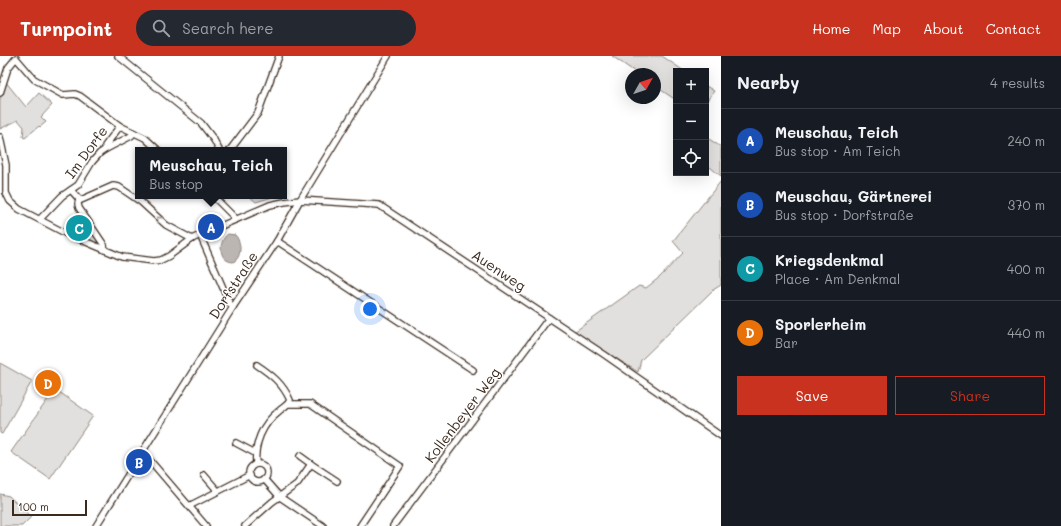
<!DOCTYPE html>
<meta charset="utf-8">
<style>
body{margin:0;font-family:Mali,sans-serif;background:#242831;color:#f1f3f6}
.controls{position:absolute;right:12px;top:12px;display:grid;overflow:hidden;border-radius:0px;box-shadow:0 4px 16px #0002}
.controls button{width:36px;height:36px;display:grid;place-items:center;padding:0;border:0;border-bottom:1px solid #363941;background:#171b24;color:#f1f3f6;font:20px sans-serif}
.compass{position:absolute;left:625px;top:12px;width:36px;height:36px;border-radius:50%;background:#171b24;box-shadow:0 4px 16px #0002;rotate:50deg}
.scale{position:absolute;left:12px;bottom:10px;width:75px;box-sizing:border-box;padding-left:4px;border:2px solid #3b2a1e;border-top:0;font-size:11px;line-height:14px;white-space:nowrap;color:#3b2a1e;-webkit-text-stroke:3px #fff;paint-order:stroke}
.you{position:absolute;left:370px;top:253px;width:14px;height:14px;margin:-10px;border:3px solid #fff;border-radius:50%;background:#1a73e8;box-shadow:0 0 0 6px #1a73e833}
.badge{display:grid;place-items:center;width:26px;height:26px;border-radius:50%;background:#c8321e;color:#fff;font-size:13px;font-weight:700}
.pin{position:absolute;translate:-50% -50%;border:2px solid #fff;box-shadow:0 1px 4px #0006}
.popup{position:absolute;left:135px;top:91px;width:152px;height:52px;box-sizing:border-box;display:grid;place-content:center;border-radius:0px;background:#171b24;filter:drop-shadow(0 1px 3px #0005);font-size:13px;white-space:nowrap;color:#9ea1a6}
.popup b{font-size:15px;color:#f1f3f6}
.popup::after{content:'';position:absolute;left:50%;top:100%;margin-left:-8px;border:8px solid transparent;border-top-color:#171b24}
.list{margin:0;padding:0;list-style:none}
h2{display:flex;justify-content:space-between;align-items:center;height:52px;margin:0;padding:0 16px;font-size:17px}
h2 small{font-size:13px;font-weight:400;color:#9ea1a6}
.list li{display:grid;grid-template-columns:26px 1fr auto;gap:12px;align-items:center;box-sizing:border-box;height:64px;padding:0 16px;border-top:1px solid #363941}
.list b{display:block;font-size:15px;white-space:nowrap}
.list p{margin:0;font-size:13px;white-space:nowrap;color:#9ea1a6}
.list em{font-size:13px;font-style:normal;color:#9ea1a6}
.actions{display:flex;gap:8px;padding:12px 16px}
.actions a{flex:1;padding:9px 0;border:1px solid #c8321e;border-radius:0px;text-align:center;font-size:14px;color:#c8321e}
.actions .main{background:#c8321e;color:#fff}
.icon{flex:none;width:22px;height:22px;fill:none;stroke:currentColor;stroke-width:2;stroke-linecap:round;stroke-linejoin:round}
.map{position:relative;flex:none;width:721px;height:470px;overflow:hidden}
header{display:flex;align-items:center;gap:24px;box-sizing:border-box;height:56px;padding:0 20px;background:#c8321e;color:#fff}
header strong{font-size:19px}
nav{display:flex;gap:22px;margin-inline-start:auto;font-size:14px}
.search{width:280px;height:36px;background:#242831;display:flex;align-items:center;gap:10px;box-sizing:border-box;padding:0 14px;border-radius:22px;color:#9ea1a6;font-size:15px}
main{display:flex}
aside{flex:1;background:#171b24}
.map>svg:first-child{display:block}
.green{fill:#e2e0de;stroke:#8e857e}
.water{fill:#bcb6b3;stroke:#887e77}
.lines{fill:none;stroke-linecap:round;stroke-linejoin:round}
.minor-casing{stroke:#3b2a1e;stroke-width:8}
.minor{stroke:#fff;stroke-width:5.5}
.oneway{stroke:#a79f9a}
.labels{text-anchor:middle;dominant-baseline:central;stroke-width:3;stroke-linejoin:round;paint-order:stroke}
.street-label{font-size:14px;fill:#3b2a1e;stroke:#fff}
</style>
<header>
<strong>Turnpoint</strong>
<div class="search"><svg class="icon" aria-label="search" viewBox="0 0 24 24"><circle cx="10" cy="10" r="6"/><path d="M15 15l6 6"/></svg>Search here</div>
<nav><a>Home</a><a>Map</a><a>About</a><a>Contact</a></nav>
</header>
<main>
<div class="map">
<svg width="721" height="470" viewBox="0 0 721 470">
<rect width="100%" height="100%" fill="#fff"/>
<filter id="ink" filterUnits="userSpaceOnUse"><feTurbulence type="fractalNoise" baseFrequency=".025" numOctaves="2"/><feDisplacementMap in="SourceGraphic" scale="8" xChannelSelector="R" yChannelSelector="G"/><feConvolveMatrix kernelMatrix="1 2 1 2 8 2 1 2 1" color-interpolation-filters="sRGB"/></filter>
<g filter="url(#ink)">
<g class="green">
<polygon points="612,0 662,0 684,15 676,15 676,44 655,30 655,18 638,18"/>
<polygon points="5,25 26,51 39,37 52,49 41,61 46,66 40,71 39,70 25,82 23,81 24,71 18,64 0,73 0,44"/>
<polygon points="706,30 714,35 706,46"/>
<polygon points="706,81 721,91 721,120 706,108"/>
<polygon points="721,125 721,229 713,234 641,304 638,316 574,276 639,230 646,232 660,221 683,197 673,185"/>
<polygon points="249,140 276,140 256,146"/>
<polygon points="79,156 101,189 63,174"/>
<polygon points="0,307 32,325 2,378 0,377"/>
<polygon points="55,333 93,360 50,423 11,396"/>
<polygon points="0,438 9,440 31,461 22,470 0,470"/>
</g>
<path class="water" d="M 228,178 L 235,179 C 242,186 242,202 233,206 C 218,205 218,185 228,178 Z"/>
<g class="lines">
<g class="minor-casing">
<g id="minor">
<polyline points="118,0 201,67 214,84 219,94"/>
<polyline points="0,37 8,12 16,2 34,23 63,39 75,38 80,40 120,70 145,82 158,94"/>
<polyline points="0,81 6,109 6,137 10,145 19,153 65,177 122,201 154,205 161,204 169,200 192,183 200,179 270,149 284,146 300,144 379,149 605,299 721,380"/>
<polyline points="106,93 131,80 134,77"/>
<polyline points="230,94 258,57 279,0"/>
<polyline points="71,134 79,143 81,144 113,130 119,131 141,146 166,169 192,183"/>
<polyline points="213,140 236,163"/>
<polyline points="79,143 78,148 79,152 104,189 105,194"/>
<polyline points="40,163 62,140 78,129 92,106 100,97 106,93 105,90 120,70"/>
<polyline points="200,179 230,248 233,251"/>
<polyline points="277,185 473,314"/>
<polyline points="289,348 310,348 400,410 360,470"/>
<polyline points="236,387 255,397"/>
<polyline points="142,395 206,470"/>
<polyline points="300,400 311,408"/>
<path d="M 256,408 C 254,388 262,368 279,355 C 283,351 288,350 290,344 C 283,328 272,319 257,309"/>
<circle cx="258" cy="417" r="9"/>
<polyline points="204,419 217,434"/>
<polyline points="264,423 280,441 323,470"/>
<polyline points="189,450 250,419"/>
<polyline points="96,470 233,251 277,185 300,144 388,0"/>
<polyline points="245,470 272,446 297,428 311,408 337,425"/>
<polyline points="393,470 549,262"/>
</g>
</g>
<use href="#minor" class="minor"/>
</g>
<defs><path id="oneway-chevron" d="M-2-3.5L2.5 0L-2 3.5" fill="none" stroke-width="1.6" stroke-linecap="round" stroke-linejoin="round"/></defs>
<use class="oneway" href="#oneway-chevron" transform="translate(159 163) rotate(-138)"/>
</g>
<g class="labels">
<g class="street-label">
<text transform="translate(86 96) rotate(-54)">Im Dorfe</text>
<text transform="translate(499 214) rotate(34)">Auenweg</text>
<text transform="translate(233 229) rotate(-57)">Dorfstraße</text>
<text transform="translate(462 359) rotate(-53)">Kollenbeyer Weg</text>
</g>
</g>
</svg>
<div class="controls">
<button>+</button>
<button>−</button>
<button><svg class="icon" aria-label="locate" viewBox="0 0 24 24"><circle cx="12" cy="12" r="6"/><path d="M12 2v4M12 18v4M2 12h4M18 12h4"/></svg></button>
</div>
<svg class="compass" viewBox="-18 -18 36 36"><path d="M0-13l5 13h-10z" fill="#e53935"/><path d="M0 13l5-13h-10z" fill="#9ea1a6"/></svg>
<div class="scale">100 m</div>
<div class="you"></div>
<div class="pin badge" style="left:211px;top:171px;background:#1a4fb4">A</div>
<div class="popup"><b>Meuschau, Teich</b>Bus stop</div>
<div class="pin badge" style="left:139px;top:406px;background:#1a4fb4">B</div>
<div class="pin badge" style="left:79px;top:172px;background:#0f9aa8">C</div>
<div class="pin badge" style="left:48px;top:327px;background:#e8710a">D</div>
</div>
<aside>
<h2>Nearby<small>4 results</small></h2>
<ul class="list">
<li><span class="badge" style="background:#1a4fb4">A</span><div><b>Meuschau, Teich</b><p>Bus stop · Am Teich</p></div><em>240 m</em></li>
<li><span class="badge" style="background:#1a4fb4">B</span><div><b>Meuschau, Gärtnerei</b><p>Bus stop · Dorfstraße</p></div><em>370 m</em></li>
<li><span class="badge" style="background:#0f9aa8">C</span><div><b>Kriegsdenkmal</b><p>Place · Am Denkmal</p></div><em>400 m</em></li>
<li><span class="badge" style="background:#e8710a">D</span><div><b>Sporlerheim</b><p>Bar</p></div><em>440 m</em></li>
</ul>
<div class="actions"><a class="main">Save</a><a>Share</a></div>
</aside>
</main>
